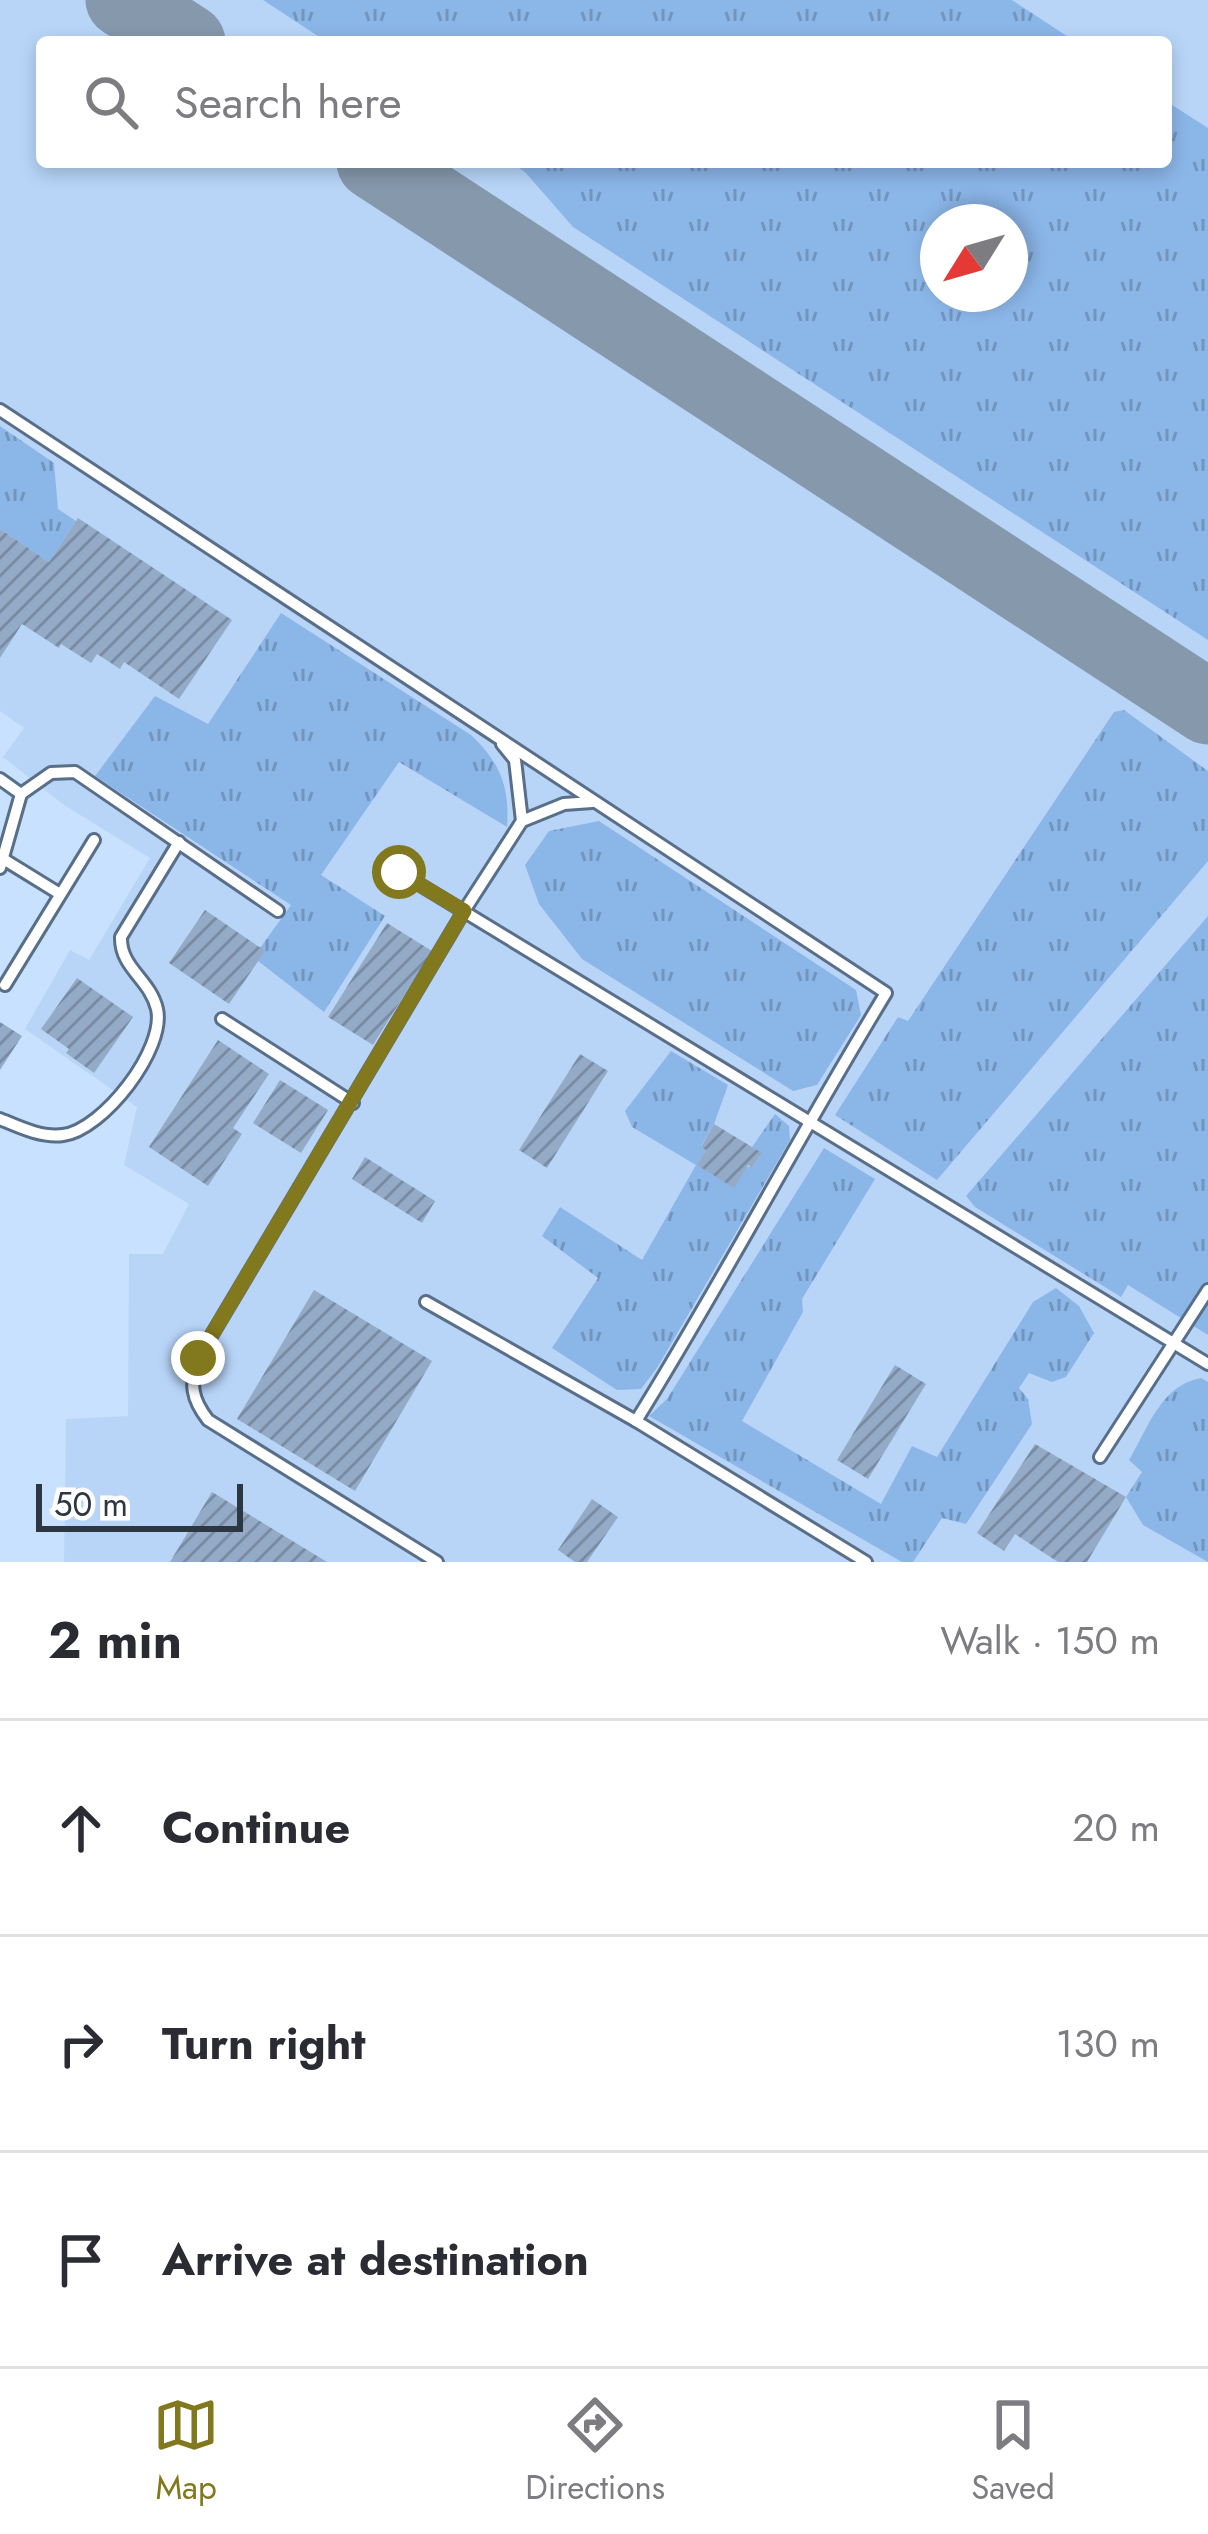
<!DOCTYPE html>
<meta charset="utf-8">
<style>
body{margin:0;font-family:Jost,sans-serif;background:#f2f2f3;color:#2b2b33}
.compass{position:absolute;left:920px;top:204px;width:108px;height:108px;border-radius:50%;background:#fff;box-shadow:0 6px 18px #0003;rotate:233deg}
.scale{position:absolute;left:36px;bottom:30px;width:207px;box-sizing:border-box;padding-left:12px;border:6px solid #2d3742;border-top:0;font-size:33px;line-height:42px;white-space:nowrap;color:#2d3742;-webkit-text-stroke:9px #fff;paint-order:stroke}
.stop{position:absolute;width:36px;height:36px;margin:-27px;border:9px solid #82781d;border-radius:50%;background:#fff}
.stop.end{background:#82781d;border-color:#fff;box-shadow:0 3px 12px #0008}
.list{margin:0;padding:0;list-style:none}
h2{display:flex;justify-content:space-between;align-items:center;height:156px;margin:0;padding:0 48px;font-size:51px}
h2 small{font-size:39px;font-weight:400;color:#7c7c81}
.list li{display:grid;grid-template-columns:78px 1fr auto;gap:36px;align-items:center;box-sizing:border-box;height:216px;padding:0 48px;border-top:3px solid #e1e1e2}
.list b{display:block;font-size:45px;white-space:nowrap}
.list em{font-size:39px;font-style:normal;color:#7c7c81}
.icon{flex:none;width:66px;height:66px;fill:none;stroke:currentColor;stroke-width:2;stroke-linecap:round;stroke-linejoin:round}
.map{position:relative;flex:none;width:1208px;height:1562px;overflow:hidden}
.search{position:absolute;background:#fff;box-shadow:0 6px 18px #0003;left:36px;right:36px;top:36px;height:132px;display:flex;align-items:center;gap:30px;box-sizing:border-box;padding:0 42px;border-radius:12px;color:#7c7c81;font-size:45px}
.sheet{height:804px;background:#fff}
nav{display:flex;justify-content:space-around;align-items:center;box-sizing:border-box;height:168px;border-top:3px solid #e1e1e2;background:#fff;font-size:33px;color:#7c7c81}
nav a{display:grid;justify-items:center;gap:6px}
nav .on{color:#82781d}
.map>svg:first-child{display:block}
.built{fill:#b8d5f8;fill-rule:evenodd}
.grass{fill:url(#grass-tufts);fill-rule:evenodd}
.lines{fill:none;stroke-linecap:round;stroke-linejoin:round}
.taxiway{stroke:#8598ac;stroke-width:75}
.building{fill:url(#building-hatch)}
.service-casing{stroke:#596e88;stroke-width:16}
.service{stroke:#fff;stroke-width:10}
.route{stroke:#82781d;stroke-width:15}
</style>
<div class="map">
<svg width="1208" height="1562" viewBox="0 0 1208 1562">
<defs>
<pattern id="grass-tufts" width="24" height="20" patternUnits="userSpaceOnUse" patternTransform="scale(3)"><rect width="24" height="20" fill="#8bb6e8"/><path d="M3 7l-1-3M5 7V3M7 7l1-3M15 17l-1-3M17 17v-4M19 17l1-3" fill="none" stroke="#7295be"/></pattern>
<pattern id="building-hatch" width="6" height="6" patternUnits="userSpaceOnUse" patternTransform="scale(3)"><rect width="6" height="6" fill="#94abc7"/><path d="M-1 1l2-2M0 6l6-6M5 7l2-2" fill="none" stroke="#798ca3"/></pattern>
</defs>
<rect width="100%" height="100%" fill="#c8e1fe"/>
<path class="built" d="M 0,0 L 1208,0 L 1208,1562 L 64,1562 L 66,1419 L 128,1416 L 129,1254 L 163,1254 L 189,1204 L 124,1165 L 137,1107 L 25,1029 L 70,950 L 89,960 L 150,858 L 64,805 L 3,757 L 24,728 L 0,711 ZM 42,42 L 1166,42 L 1166,162 L 42,162 ZM 938,222 L 1010,222 L 1010,294 L 938,294 Z"/>
<g class="grass">
<polygon points="263,0 1012,0 1076,42 327,42"/>
<path d="M 1166,101 L 1208,128 L 1208,640 L 573,227 L 525,172 L 510,162 L 1166,162 ZM 938,222 L 1010,222 L 1010,294 L 938,294 Z"/>
<polygon points="0,426 54,463 58,509 76,521 49,562 0,529"/>
<path d="M 281,613 L 471,735 C 500,762 510,787 507,827 L 399,762 L 321,875 L 385,916 L 324,1012 L 258,961 L 260,948 L 291,905 L 95,776 L 155,696 L 208,724 Z"/>
<polygon points="1124,710 1208,771 1208,861 937,1180 835,1115 898,1017 908,1021 1114,712"/>
<polygon points="599,821 856,990 861,1015 817,1085 793,1091 582,959 539,904 525,865 549,831"/>
<polygon points="1208,916 1208,1335 1128,1285 1121,1297 975,1207 966,1196"/>
<polygon points="671,1051 728,1085 714,1124 701,1146 706,1150 698,1165 753,1167 761,1154 752,1147 775,1114 789,1126 790,1140 657,1368 641,1389 617,1390 552,1348 598,1278 542,1236 560,1207 642,1260 696,1165 632,1127 625,1111"/>
<polygon points="824,1148 875,1179 802,1299 803,1312 742,1421 881,1504 912,1446 937,1457 1033,1302 1056,1288 1079,1306 1094,1333 1066,1377 1052,1382 1029,1373 1019,1388 1028,1399 1032,1424 966,1524 942,1518 913,1562 902,1562 649,1416 667,1399"/>
<path d="M 1201,1378 L 1208,1382 L 1208,1562 L 1143,1525 L 1126,1497 L 1142,1472 L 1129,1460 C 1148,1428 1161,1385 1201,1378 Z"/>
</g>
<g class="lines">
<g class="taxiway">
<polyline points="123,0 188,42"/>
<polyline points="374,162 1208,707"/>
</g>
</g>
<g class="building">
<polygon points="78,518 232,620 179,699 124,662 120,669 97,654 91,663 61,644 59,648 22,624 0,658 0,529 49,562"/>
<polygon points="205,910 265,951 229,1004 169,963"/>
<polygon points="387,923 432,951 373,1045 328,1017"/>
<polygon points="77,978 133,1017 94,1073 66,1053 69,1049 41,1029"/>
<polygon points="0,1022 22,1036 0,1070"/>
<polygon points="218,1040 269,1074 233,1128 242,1134 208,1186 149,1147"/>
<polygon points="580,1054 608,1071 547,1168 519,1150"/>
<polygon points="280,1080 328,1110 301,1153 253,1123"/>
<polygon points="714,1124 762,1153 752,1168 748,1165 734,1188 697,1165 706,1150 701,1147"/>
<polygon points="365,1157 435,1201 422,1223 352,1179"/>
<polygon points="314,1290 432,1361 355,1491 237,1419"/>
<polygon points="895,1365 926,1384 868,1479 837,1460"/>
<polygon points="1035,1444 1126,1497 1087,1562 1058,1562 1015,1534 1004,1551 977,1533"/>
<polygon points="212,1492 327,1562 170,1562"/>
<polygon points="592,1499 618,1517 587,1562 575,1562 558,1550"/>
</g>
<g class="lines">
<g class="service-casing">
<g id="service">
<path d="M 0,410 L 886,993 C 800,1134 723,1281 636,1421"/>
<polyline points="502,744 515,760 522,821 564,804 592,802"/>
<polyline points="0,779 21,794 0,868"/>
<polyline points="21,794 51,773 75,772 278,911"/>
<polyline points="0,857 60,894"/>
<polyline points="399,872 1208,1364"/>
<polyline points="5,985 94,840"/>
<polyline points="222,1019 353,1103"/>
<path d="M 0,1119 C 19,1127 42,1138 63,1135 C 103,1130 166,1049 157,1009 C 150,979 120,968 121,937 L 179,842"/>
<polyline points="426,1302 636,1421 866,1562"/>
<polyline points="1100,1457 1208,1290"/>
<path d="M 437,1562 L 208,1420 C 191,1398 190,1384 198,1358 L 464,911 L 522,821"/>
</g>
</g>
<use href="#service" class="service"/>
</g>
<g class="lines">
<polyline class="route" points="198,1358 464,911 399,872"/>
</g>
</svg>
<svg class="compass" viewBox="-18 -18 36 36"><path d="M0-13l5 13h-10z" fill="#e53935"/><path d="M0 13l5-13h-10z" fill="#7c7c81"/></svg>
<div class="scale">50 m</div>
<div class="stop" style="left:399px;top:872px"></div>
<div class="stop end" style="left:198px;top:1358px"></div>
<div class="search"><svg class="icon" aria-label="search" viewBox="0 0 24 24"><circle cx="10" cy="10" r="6"/><path d="M15 15l6 6"/></svg>Search here</div>
</div>
<section class="sheet">
<h2>2 min<small>Walk · 150 m</small></h2>
<ul class="list">
<li><svg class="icon" aria-label="ahead" viewBox="0 0 24 24"><path d="M12 20V5M6 11l6-6 6 6"/></svg><div><b>Continue</b></div><em>20 m</em></li>
<li><svg class="icon" aria-label="right" viewBox="0 0 24 24"><path d="M7 20v-9h11M14 6l5 5-5 5"/></svg><div><b>Turn right</b></div><em>130 m</em></li>
<li><svg class="icon" aria-label="arrive" viewBox="0 0 24 24"><path d="M6 21V4h12l-3 4 3 4H6"/></svg><div><b>Arrive at destination</b></div></li>
</ul>
</section>
<nav>
<a class="on"><svg class="icon" aria-label="map" viewBox="0 0 24 24"><path d="M3 6l6-2 6 2 6-2v14l-6 2-6-2-6 2zM9 4v14M15 6v14"/></svg>Map</a>
<a><svg class="icon" aria-label="directions" viewBox="0 0 24 24"><path d="M12 3l9 9-9 9-9-9zM9 14v-3h6M13 9l2 2-2 2"/></svg>Directions</a>
<a><svg class="icon" aria-label="saved" viewBox="0 0 24 24"><path d="M7 4h10v16l-5-4-5 4z"/></svg>Saved</a>
</nav>
